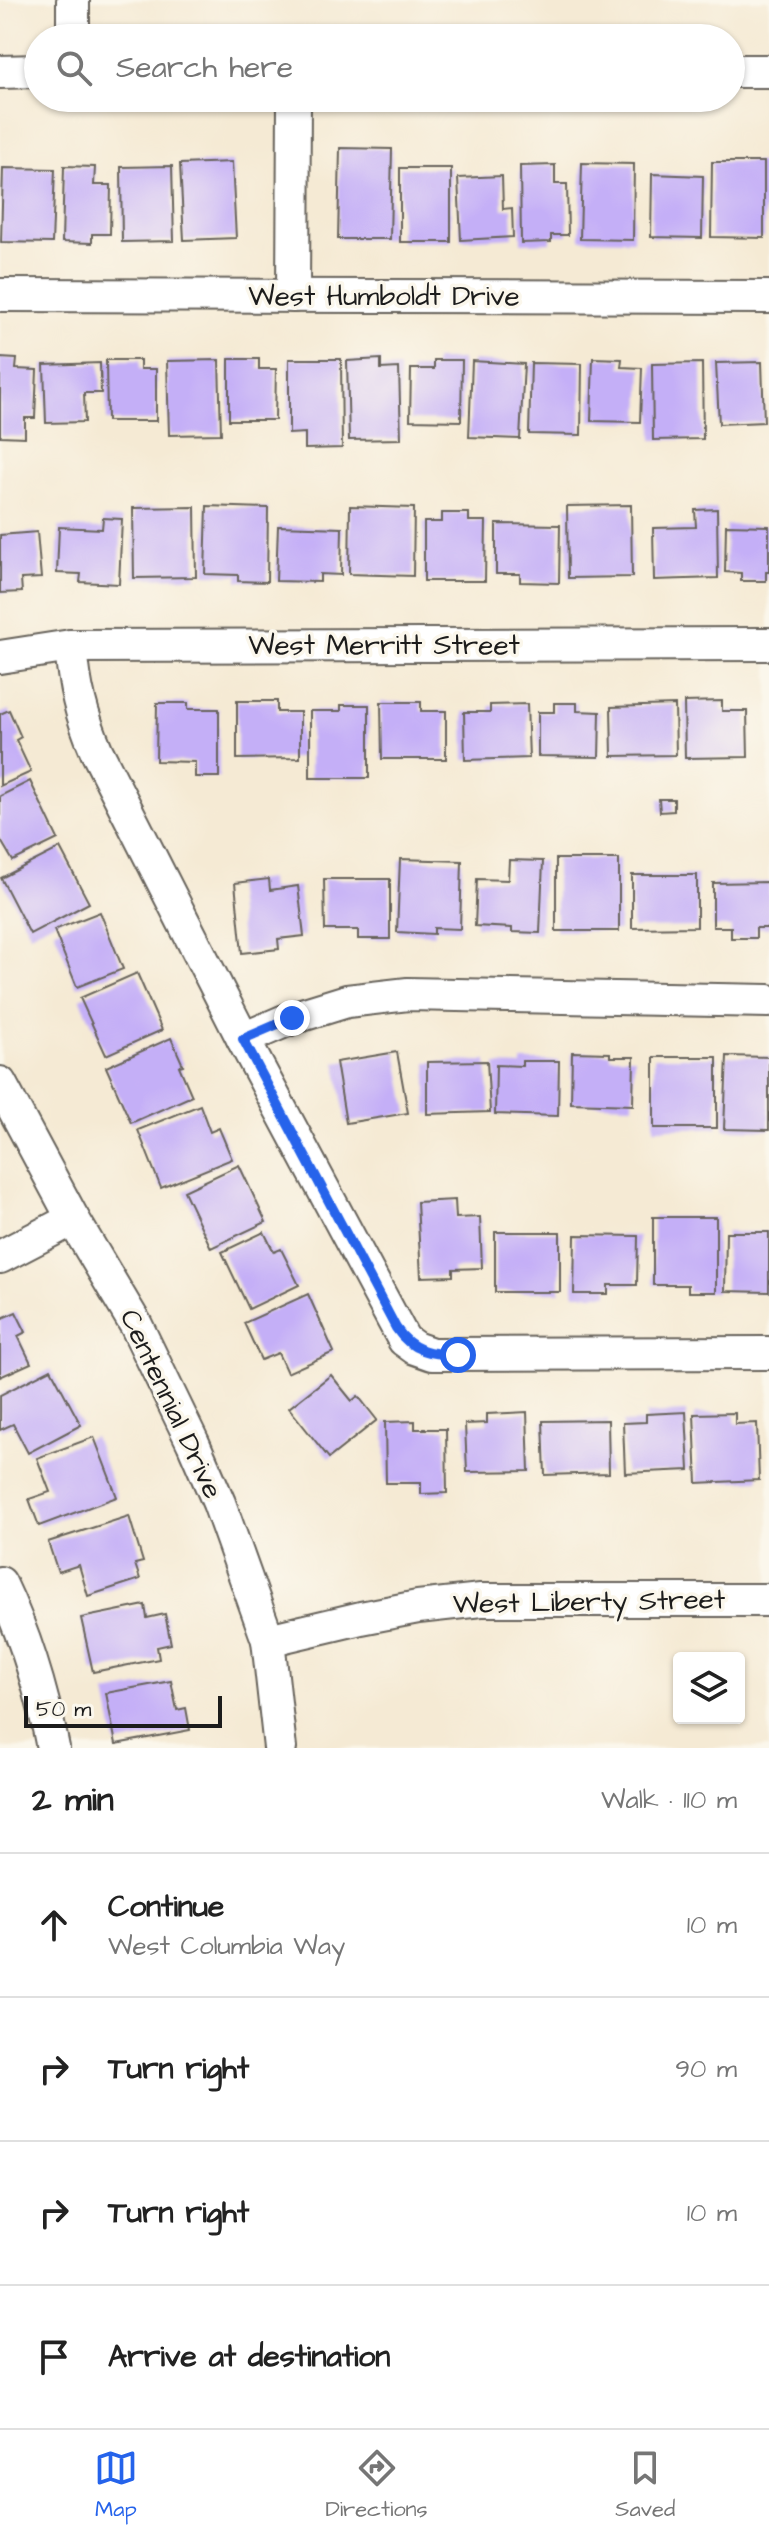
<!DOCTYPE html>
<meta charset="utf-8">
<style>
body{margin:0;font-family:"Architects Daughter",sans-serif;background:#f6f6f6;color:#222}
.controls{position:absolute;right:24px;bottom:24px;display:grid;overflow:hidden;border-radius:8px;box-shadow:0 2px 6px #0004}
.controls button{width:72px;height:72px;display:grid;place-items:center;padding:0;border:0;border-bottom:2px solid #e0e0e0;background:#fff;color:#222;font:40px sans-serif}
.scale{position:absolute;left:24px;bottom:20px;width:198px;box-sizing:border-box;padding-left:8px;border:4px solid #1c1c1c;border-top:0;font-size:22px;line-height:28px;white-space:nowrap;color:#1c1c1c;-webkit-text-stroke:6px #fbf7ec;paint-order:stroke}
.stop{position:absolute;width:24px;height:24px;margin:-18px;border:6px solid #2563eb;border-radius:50%;background:#fff}
.stop.end{background:#2563eb;border-color:#fff;box-shadow:0 2px 8px #0008}
.list{margin:0;padding:0;list-style:none}
h2{display:flex;justify-content:space-between;align-items:center;height:104px;margin:0;padding:0 32px;font-size:34px}
h2 small{font-size:26px;font-weight:400;color:#767676}
.list li{display:grid;grid-template-columns:52px 1fr auto;gap:24px;align-items:center;box-sizing:border-box;height:144px;padding:0 32px;border-top:2px solid #e0e0e0}
.list b{display:block;font-size:30px;white-space:nowrap}
.list p{margin:0;font-size:26px;white-space:nowrap;color:#767676}
.list em{font-size:26px;font-style:normal;color:#767676}
.icon{flex:none;width:44px;height:44px;fill:none;stroke:currentColor;stroke-width:2;stroke-linecap:round;stroke-linejoin:round}
.map{position:relative;flex:none;width:769px;height:1748px;overflow:hidden}
.search{position:absolute;background:#fff;box-shadow:0 2px 6px #0004;left:24px;right:24px;top:24px;height:88px;display:flex;align-items:center;gap:20px;box-sizing:border-box;padding:0 28px;border-radius:44px;color:#767676;font-size:30px}
.sheet{height:680px;background:#fff}
nav{display:flex;justify-content:space-around;align-items:center;box-sizing:border-box;height:112px;border-top:2px solid #e0e0e0;background:#fff;font-size:22px;color:#767676}
nav a{display:grid;justify-items:center;gap:4px}
nav .on{color:#2563eb}
.map>svg:first-child{display:block}
.building{fill:#c4aff7}
.lines{fill:none;stroke-linecap:round;stroke-linejoin:round}
.street-casing{stroke:#68645c;stroke-width:36}
.street{stroke:#fff;stroke-width:32}
.route{stroke:#2563eb;stroke-width:10}
.labels{text-anchor:middle;dominant-baseline:central;stroke-width:7;stroke-linejoin:round;paint-order:stroke}
.street-label{font-size:28px;fill:#1c1c1c;stroke:#fbf7ec}
</style>
<div class="map">
<svg width="769" height="1748" viewBox="0 0 769 1748">
<rect width="100%" height="100%" fill="#fbf7ec"/>
<filter id="ink" filterUnits="userSpaceOnUse"><feTurbulence type="fractalNoise" baseFrequency=".0125" numOctaves="2"/><feDisplacementMap in="SourceGraphic" scale="16" xChannelSelector="R" yChannelSelector="G"/><feConvolveMatrix kernelMatrix="1 2 1 2 8 2 1 2 1" color-interpolation-filters="sRGB"/></filter>
<filter id="wash" filterUnits="userSpaceOnUse"><feTurbulence type="fractalNoise" baseFrequency=".006" numOctaves="4" result="noise"/><feDisplacementMap in="SourceGraphic" scale="32" xChannelSelector="R" yChannelSelector="G"/><feGaussianBlur stdDeviation="1.8" result="paint"/><feColorMatrix in="noise" values="0 0 0 0 0 0 0 0 0 0 0 0 0 0 0 0 0 1.4 0 .05"/><feComposite in="paint" operator="in"/></filter>
<g filter="url(#wash)">
<rect width="100%" height="100%" fill="#f5ead4"/>
<g id="blocks">
<g class="building">
<polygon points="340,148 392,149 390,239 338,239"/>
<polygon points="232,162 236,238 184,240 180,164"/>
<polygon points="712,162 764,162 764,238 711,237"/>
<polygon points="582,163 634,164 633,240 580,239"/>
<polygon points="555,165 555,184 567,184 568,235 551,235 551,242 521,243 520,166"/>
<polygon points="64,166 95,167 94,185 111,185 110,234 92,234 92,243 62,242"/>
<polygon points="172,166 174,241 122,242 121,167"/>
<polygon points="3,168 55,169 52,243 1,242"/>
<rect x="400" y="168" width="51" height="74"/>
<polygon points="652,174 703,176 702,238 651,237"/>
<polygon points="502,176 503,209 512,208 513,237 461,240 458,178"/>
<polygon points="0,358 17,359 16,369 37,370 35,418 25,418 25,437 0,436"/>
<polygon points="593,358 622,359 621,367 642,368 640,422 591,421"/>
<polygon points="229,359 259,359 259,369 276,369 275,420 229,420"/>
<polygon points="289,359 341,359 342,448 305,449 305,433 289,434"/>
<polygon points="381,359 381,369 399,368 401,439 349,440 347,361"/>
<polygon points="106,360 140,360 140,369 156,369 156,421 107,421"/>
<polygon points="219,360 221,434 169,435 167,361"/>
<polygon points="434,360 462,360 461,421 410,420 411,369 434,369"/>
<polygon points="472,361 524,364 520,439 469,437"/>
<polygon points="762,362 764,422 719,424 716,363"/>
<polygon points="100,363 101,393 84,393 85,422 46,423 44,365"/>
<polygon points="531,363 582,364 581,435 529,434"/>
<polygon points="702,363 703,439 653,440 652,364"/>
<polygon points="631,505 632,577 568,578 567,506"/>
<polygon points="207,506 268,508 267,582 238,581 238,575 205,574"/>
<polygon points="350,506 414,508 413,576 349,574"/>
<polygon points="195,507 196,577 134,578 133,508"/>
<polygon points="717,509 718,578 654,580 653,528 696,527 695,510"/>
<polygon points="442,513 469,513 469,521 486,521 485,581 424,581 424,522 442,522"/>
<polygon points="103,518 122,519 119,584 80,582 81,574 57,573 59,527 102,529"/>
<polygon points="496,524 560,525 559,583 520,582 520,574 496,574"/>
<polygon points="726,525 769,526 769,572 766,572 766,581 741,581 741,573 725,572"/>
<polygon points="278,526 342,528 341,575 320,574 320,582 276,581"/>
<polygon points="37,532 41,578 21,579 22,592 0,593 0,535"/>
<polygon points="237,701 277,701 277,712 300,712 300,758 237,759"/>
<polygon points="722,701 722,711 747,711 748,757 685,758 684,702"/>
<polygon points="381,702 421,702 421,711 446,711 446,759 382,759"/>
<polygon points="157,703 188,703 188,709 219,709 219,777 195,777 195,762 156,761"/>
<polygon points="554,703 577,703 577,711 600,712 599,757 538,756 538,712 554,712"/>
<polygon points="527,704 529,758 465,760 464,712 490,712 490,705"/>
<polygon points="341,705 369,705 369,778 310,778 310,711 341,711"/>
<polygon points="675,705 676,755 612,756 611,707"/>
<polygon points="9,710 21,737 16,740 31,772 0,786 0,714"/>
<polygon points="30,781 58,839 13,861 0,839 0,796"/>
<polygon points="659,799 674,799 674,811 660,812"/>
<polygon points="60,848 89,903 30,934 1,878"/>
<polygon points="400,859 462,861 460,929 434,928 434,934 397,932"/>
<rect x="556" y="859" width="63" height="72"/>
<polygon points="509,860 543,861 540,933 512,932 512,928 475,926 477,879 508,880"/>
<polygon points="632,875 697,875 697,927 632,928"/>
<polygon points="269,879 270,890 298,886 304,936 278,939 279,949 242,953 235,883"/>
<polygon points="324,879 390,879 390,939 358,939 358,930 325,930"/>
<polygon points="769,882 769,928 756,928 756,938 731,938 731,927 713,927 713,883"/>
<polygon points="100,912 123,969 77,987 54,930"/>
<polygon points="137,973 162,1030 106,1055 80,998"/>
<polygon points="171,1038 183,1065 179,1066 192,1096 131,1123 106,1067"/>
<polygon points="397,1052 408,1113 346,1123 336,1062"/>
<polygon points="572,1052 610,1053 610,1057 634,1057 633,1105 571,1103"/>
<polygon points="727,1056 769,1057 769,1130 724,1129"/>
<rect x="654" y="1057" width="63" height="71"/>
<polygon points="487,1061 490,1112 427,1114 427,1062"/>
<polygon points="522,1061 559,1061 558,1116 495,1114 496,1065 522,1066"/>
<polygon points="200,1105 210,1132 219,1128 232,1159 161,1188 138,1130"/>
<polygon points="239,1165 266,1222 211,1248 184,1191"/>
<polygon points="455,1200 456,1218 480,1217 482,1268 453,1269 453,1276 421,1277 417,1202"/>
<polygon points="653,1217 716,1217 716,1292 688,1292 688,1285 653,1285"/>
<polygon points="264,1232 274,1252 281,1249 299,1285 249,1309 222,1252"/>
<rect x="495" y="1232" width="65" height="60"/>
<polygon points="726,1232 769,1232 769,1292 725,1291"/>
<polygon points="575,1235 638,1236 637,1285 608,1285 608,1294 574,1294"/>
<polygon points="308,1294 334,1352 287,1373 278,1353 261,1360 244,1323"/>
<polygon points="16,1312 26,1332 18,1336 31,1363 0,1377 0,1319"/>
<polygon points="51,1369 81,1425 28,1453 13,1424 0,1430 0,1395"/>
<polygon points="331,1375 352,1401 358,1396 377,1420 329,1458 289,1408"/>
<polygon points="527,1412 529,1471 467,1472 465,1424 487,1423 487,1414"/>
<polygon points="686,1412 689,1470 625,1473 623,1423 646,1422 646,1414"/>
<polygon points="735,1413 735,1424 757,1423 759,1480 697,1483 694,1414"/>
<polygon points="608,1420 609,1473 545,1475 543,1421"/>
<polygon points="415,1421 415,1429 446,1429 447,1493 421,1494 421,1483 386,1483 385,1422"/>
<polygon points="94,1437 117,1497 39,1526 29,1499 50,1492 37,1458"/>
<polygon points="129,1516 143,1562 135,1564 140,1579 88,1596 79,1565 58,1572 48,1542"/>
<polygon points="145,1605 147,1618 165,1614 171,1644 157,1647 159,1659 93,1672 81,1618"/>
<polygon points="171,1681 177,1710 186,1708 190,1730 116,1744 106,1693"/>
</g>
</g>
</g>
<g filter="url(#ink)">
<use href="#blocks" fill-opacity="0" stroke="#68645c" stroke-width="2"/>
<g class="lines">
<g class="street-casing">
<g id="street">
<polyline points="73,0 73,38"/>
<polyline points="731,71 769,71"/>
<polyline points="0,72 38,71"/>
<polyline points="0,295 769,297"/>
<polyline points="293,296 294,98"/>
<path d="M 71,646 C 74,686 81,715 97,752 L 243,1039 L 404,1340 L 415,1348 L 432,1354 L 769,1353"/>
<polyline points="0,657 71,646 769,644"/>
<polyline points="243,1039 292,1018 347,1001 408,994 769,1001"/>
<polyline points="0,1083 73,1219 136,1325 193,1443 219,1503 268,1640 280,1748"/>
<polyline points="0,1257 73,1219"/>
<path d="M 0,1583 C 25,1635 42,1691 53,1748"/>
<polyline points="268,1640 361,1618 418,1607 481,1600 769,1600"/>
</g>
</g>
<use href="#street" class="street"/>
</g>
</g>
<g class="lines" filter="url(#ink)">
<path class="route" d="M 292,1018 L 243,1039 L 396,1328 C 412,1352 431,1354 458,1355"/>
</g>
<g class="labels">
<g class="street-label">
<text x="384" y="296">West Humboldt Drive</text>
<text x="384" y="645">West Merritt Street</text>
<text transform="translate(171 1404) rotate(65)">Centennial Drive</text>
<text transform="translate(589 1602) rotate(-1)">West Liberty Street</text>
</g>
</g>
</svg>
<div class="controls">
<button><svg class="icon" aria-label="layers" viewBox="0 0 24 24"><path d="M12 4l9 5-9 5-9-5zM3 14l9 5 9-5"/></svg></button>
</div>
<div class="scale">50 m</div>
<div class="stop" style="left:458px;top:1355px"></div>
<div class="stop end" style="left:292px;top:1018px"></div>
<div class="search"><svg class="icon" aria-label="search" viewBox="0 0 24 24"><circle cx="10" cy="10" r="6"/><path d="M15 15l6 6"/></svg>Search here</div>
</div>
<section class="sheet">
<h2>2 min<small>Walk · 110 m</small></h2>
<ul class="list">
<li><svg class="icon" aria-label="ahead" viewBox="0 0 24 24"><path d="M12 20V5M6 11l6-6 6 6"/></svg><div><b>Continue</b><p>West Columbia Way</p></div><em>10 m</em></li>
<li><svg class="icon" aria-label="right" viewBox="0 0 24 24"><path d="M7 20v-9h11M14 6l5 5-5 5"/></svg><div><b>Turn right</b></div><em>90 m</em></li>
<li><svg class="icon" aria-label="right" viewBox="0 0 24 24"><path d="M7 20v-9h11M14 6l5 5-5 5"/></svg><div><b>Turn right</b></div><em>10 m</em></li>
<li><svg class="icon" aria-label="arrive" viewBox="0 0 24 24"><path d="M6 21V4h12l-3 4 3 4H6"/></svg><div><b>Arrive at destination</b></div></li>
</ul>
</section>
<nav>
<a class="on"><svg class="icon" aria-label="map" viewBox="0 0 24 24"><path d="M3 6l6-2 6 2 6-2v14l-6 2-6-2-6 2zM9 4v14M15 6v14"/></svg>Map</a>
<a><svg class="icon" aria-label="directions" viewBox="0 0 24 24"><path d="M12 3l9 9-9 9-9-9zM9 14v-3h6M13 9l2 2-2 2"/></svg>Directions</a>
<a><svg class="icon" aria-label="saved" viewBox="0 0 24 24"><path d="M7 4h10v16l-5-4-5 4z"/></svg>Saved</a>
</nav>
